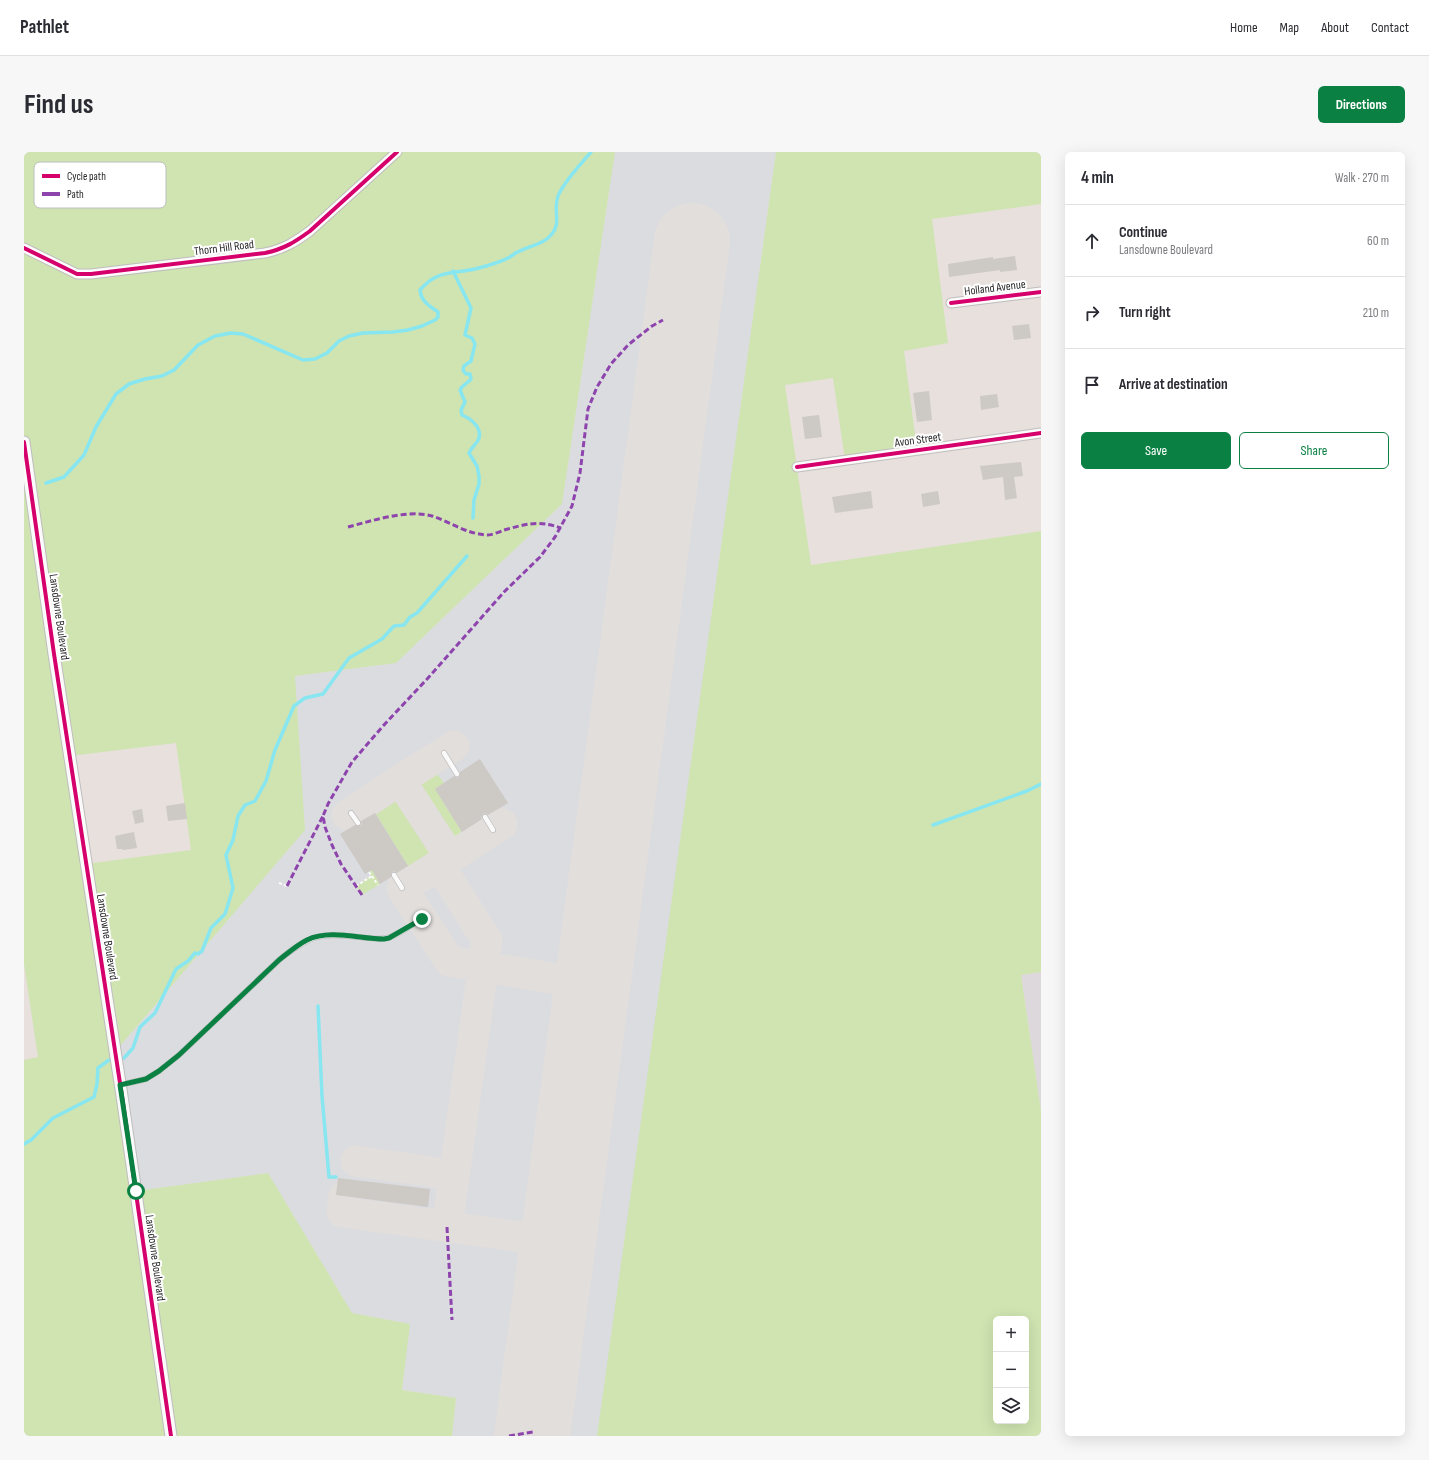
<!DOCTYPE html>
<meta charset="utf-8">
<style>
body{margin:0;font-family:"Sofia Sans Condensed",sans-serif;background:#f7f7f7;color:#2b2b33}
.controls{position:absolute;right:12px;bottom:12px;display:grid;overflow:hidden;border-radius:6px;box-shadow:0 4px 16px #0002}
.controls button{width:36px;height:36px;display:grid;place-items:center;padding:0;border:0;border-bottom:1px solid #e1e1e2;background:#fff;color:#2b2b33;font:20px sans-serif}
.stop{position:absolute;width:12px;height:12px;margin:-9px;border:3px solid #0b8043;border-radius:50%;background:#fff}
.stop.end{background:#0b8043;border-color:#fff;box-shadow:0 1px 4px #0008}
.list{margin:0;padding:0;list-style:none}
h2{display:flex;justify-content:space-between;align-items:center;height:52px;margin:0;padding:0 16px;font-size:17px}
h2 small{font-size:13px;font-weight:400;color:#7c7c81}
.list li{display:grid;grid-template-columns:26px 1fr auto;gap:12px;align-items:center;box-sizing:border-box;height:72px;padding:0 16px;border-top:1px solid #e1e1e2}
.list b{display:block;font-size:15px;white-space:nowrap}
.list p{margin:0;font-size:13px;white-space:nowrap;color:#7c7c81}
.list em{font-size:13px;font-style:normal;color:#7c7c81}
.actions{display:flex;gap:8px;padding:12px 16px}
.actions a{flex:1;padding:9px 0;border:1px solid #0b8043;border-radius:6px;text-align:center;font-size:14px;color:#0b8043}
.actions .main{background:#0b8043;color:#fff}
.icon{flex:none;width:22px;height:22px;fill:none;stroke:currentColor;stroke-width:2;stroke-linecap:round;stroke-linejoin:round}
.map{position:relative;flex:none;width:1017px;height:1284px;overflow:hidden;border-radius:6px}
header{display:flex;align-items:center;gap:24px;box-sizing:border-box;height:56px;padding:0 20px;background:#fff;border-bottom:1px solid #e1e1e2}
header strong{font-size:19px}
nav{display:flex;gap:22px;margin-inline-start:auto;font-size:14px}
.intro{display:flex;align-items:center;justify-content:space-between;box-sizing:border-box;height:96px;padding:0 24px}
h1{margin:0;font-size:28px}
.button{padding:10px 18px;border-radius:6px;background:#0b8043;color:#fff;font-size:14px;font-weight:700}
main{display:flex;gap:24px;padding:0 24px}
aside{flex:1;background:#fff;border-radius:6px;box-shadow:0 4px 16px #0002}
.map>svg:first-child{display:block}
.industrial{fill:#dcd8dc}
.airport{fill:#dbdce0}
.green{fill:#cfe4b1;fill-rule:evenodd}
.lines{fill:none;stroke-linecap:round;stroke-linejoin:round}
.stream{stroke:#87e6f0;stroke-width:3.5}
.taxiway{stroke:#e2dedc;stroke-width:31}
.runway{stroke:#e2dedc;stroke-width:76}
.building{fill:#cdc9c5}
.service-casing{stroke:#bfbdbe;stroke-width:6}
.minor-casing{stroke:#bfbdbe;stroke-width:11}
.tertiary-casing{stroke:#bfbdbe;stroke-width:13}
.path{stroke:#fbfafa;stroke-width:2;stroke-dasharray:3 2;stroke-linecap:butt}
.service{stroke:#fbfafa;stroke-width:4.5}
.minor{stroke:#fbfafa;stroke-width:9}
.tertiary{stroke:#fbfafa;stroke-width:11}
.quiet{stroke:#8e44ad;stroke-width:3;stroke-dasharray:6 3;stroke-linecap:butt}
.cycleway-casing{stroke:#fff;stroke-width:6}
.cycleway{stroke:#d6006c;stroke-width:4}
.route{stroke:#0b8043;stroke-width:5}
.labels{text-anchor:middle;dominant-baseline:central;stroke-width:4;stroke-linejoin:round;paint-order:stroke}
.street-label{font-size:12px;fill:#272727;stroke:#fff}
.key{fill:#fff;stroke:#bebebe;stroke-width:1}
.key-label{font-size:11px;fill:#272727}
</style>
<header>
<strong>Pathlet</strong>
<nav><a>Home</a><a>Map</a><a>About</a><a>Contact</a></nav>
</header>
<div class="intro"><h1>Find us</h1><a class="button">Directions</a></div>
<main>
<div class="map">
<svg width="1017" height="1284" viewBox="0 0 1017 1284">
<rect width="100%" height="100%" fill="#e7e0dc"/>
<polygon class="industrial" points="1017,820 1017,959 997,823"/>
<polygon class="airport" points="591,0 752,0 574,1284 428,1284 432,1246 378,1238 385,1172 328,1161 244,1021 112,1039 91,900 281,678 270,524 372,511 538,352"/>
<g class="green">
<path d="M 0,0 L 591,0 L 538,352 L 372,511 L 271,524 L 281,678 L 91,900 L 112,1039 L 244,1021 L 328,1161 L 386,1172 L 378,1238 L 432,1246 L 428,1284 L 0,1284 L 0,908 L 14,905 L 0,812 ZM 152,591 L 167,698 L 62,712 L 46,604 Z"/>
<path d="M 752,0 L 1017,0 L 1017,52 L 908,67 L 924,191 L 880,199 L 893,298 L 821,308 L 809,226 L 761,233 L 787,413 L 1017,379 L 1017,820 L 997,823 L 1017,959 L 1017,1284 L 573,1284 ZM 972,1167 L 1002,1167 L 1002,1269 L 972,1269 Z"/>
<polygon points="412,620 420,631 411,637 438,680 427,687 392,632"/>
<polygon points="367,641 372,642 410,702 389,715 387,713 384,714 350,659 351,658 348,653"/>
<polygon points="348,718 356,732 338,743 332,734 347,724 345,720"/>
</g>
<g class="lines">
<g class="stream">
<path d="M 429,119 L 447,156 L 441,183 L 448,186 L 451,192 L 447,209 L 440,214 L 439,218 L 442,222 L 446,222 L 447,227 C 443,232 438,233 436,238 L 441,250 L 437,258 L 438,263 C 448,267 461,278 453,290 C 450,294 447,296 445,301 L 453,314 L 455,324 L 455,332 L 450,348 L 449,366"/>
<path d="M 22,331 L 40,325 L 60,303 L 72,275 L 92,242 L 105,232 L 121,227 L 138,224 L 150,218 L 174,193 L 191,184 L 207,181 L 219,182 L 279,208 L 291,207 L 303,201 L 315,189 L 325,184 L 339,181 L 369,180 L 384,178 L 398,174 L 411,168 L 414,165 L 414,160 C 405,154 397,149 396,138 C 413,118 428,122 451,117 C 463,114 475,111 486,105 C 489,103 492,100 496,99 C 505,94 516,93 524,86 C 540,72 528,60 534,44 C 540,29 557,12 567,0"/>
<polyline points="909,673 1003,639 1017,632"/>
<polyline points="294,854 298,944 305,1025 312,1025"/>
<polyline points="100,906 109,896 116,875 131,861 152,817 164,809 171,801 174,802 178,799 187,776 201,762 209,736 202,703 209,688 214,664 221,653 231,649 242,629 251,598 270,554 281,546 299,542 325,506 358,487 370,474 380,473 386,465 393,461 443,404"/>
<polyline points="0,992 7,988 29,966 70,945 73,932 74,916 85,908"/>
</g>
<g class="taxiway">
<polyline points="323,663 376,628"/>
<polyline points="426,705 376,628 430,594"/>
<polyline points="415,713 378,736 425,809 569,833"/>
<polyline points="332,1009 430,1023"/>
<polyline points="320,1044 318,1060 534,1090"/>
<polyline points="423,1075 463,788 415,713 478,672"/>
</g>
<polyline class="runway" points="508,1284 668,89"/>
</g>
<g class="building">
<polygon points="991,104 993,118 976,120 976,118 925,125 924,112 969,105 969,107"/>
<polygon points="1005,172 1007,186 990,188 988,174"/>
<polygon points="905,239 908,268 893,270 889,241"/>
<polygon points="973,242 975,255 957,258 956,244"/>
<polygon points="795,263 798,285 781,287 778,265"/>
<polygon points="997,310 999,324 990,325 993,346 981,348 979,325 959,328 956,314"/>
<polygon points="847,339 849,356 811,361 808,345"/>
<polygon points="914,339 916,352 899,355 897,342"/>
<polygon points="456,607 484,651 464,663 461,661 459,662 457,665 458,667 438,680 411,637 430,624 433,626 435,625 436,620"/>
<polygon points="161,651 163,667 144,669 142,654"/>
<polygon points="118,657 120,670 111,672 108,659"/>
<polygon points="351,661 384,714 373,721 370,719 368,720 367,725 356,732 348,718 341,722 316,682 331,673 336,674 338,672 337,669"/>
<polygon points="110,680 113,696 99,698 98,697 93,697 91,684"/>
<polygon points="314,1026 406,1037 404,1055 312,1043"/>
</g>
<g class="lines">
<g class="service-casing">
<g id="service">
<polyline points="420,601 433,622"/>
<polyline points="327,661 334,671"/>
<polyline points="461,665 469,678"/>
<polyline points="370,723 378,736"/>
<path d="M 96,933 L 122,927 L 135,919 L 155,903 L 255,808 C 287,782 295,781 335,785 C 344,786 354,788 363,786 C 373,784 389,772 398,767"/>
</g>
</g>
<g class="minor-casing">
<g id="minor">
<path d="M 0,96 L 47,119 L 53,122 L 67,122 L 241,101 C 260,97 271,90 286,79 L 373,0"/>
<polyline points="927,151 1017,140"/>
<polyline points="773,315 1017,281"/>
</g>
</g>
<g class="tertiary-casing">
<polyline id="tertiary" points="0,290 30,502 98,944 147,1284"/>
</g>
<g class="path">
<polyline points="345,720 354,733"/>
<polyline points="255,731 263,734"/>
<polyline points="332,734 348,724"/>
</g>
<use href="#service" class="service"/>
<use href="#minor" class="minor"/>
<use href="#tertiary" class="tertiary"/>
<g class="quiet">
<path d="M 324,375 C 347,369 384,357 408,364 C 426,370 443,382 463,383 C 468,383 475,380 480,378 C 502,372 514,368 537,376"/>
<polyline points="263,734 299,664"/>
<polyline points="338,743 317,712 308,693 301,675 299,664 304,652 328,610 359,574 404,526 481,439 516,405 531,385 548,354 556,321 564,257 573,235 587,212 604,193 628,174 639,168"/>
<polyline points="423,1075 428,1168"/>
<polyline points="485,1284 509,1280"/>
</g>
<g class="cycleway-casing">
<g id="cycleway">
<path d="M 0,96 L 47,119 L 53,122 L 67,122 L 241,101 C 260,97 271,90 286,79 L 373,0"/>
<polyline points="927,151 1017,140"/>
<polyline points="0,290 30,502 98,944 147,1284"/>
<polyline points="773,315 1017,281"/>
</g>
</g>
<use href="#cycleway" class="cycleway"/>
</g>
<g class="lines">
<path class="route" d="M 112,1039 L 96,933 L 122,927 L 135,919 L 155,903 L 255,808 C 264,801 273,793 283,788 C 306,777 336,787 360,787 L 365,786 L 398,767"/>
</g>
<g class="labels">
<g class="street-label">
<text transform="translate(200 96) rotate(-7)">Thorn Hill Road</text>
<text transform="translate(971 136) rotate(-7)">Holland Avenue</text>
<text transform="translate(894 288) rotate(-8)">Avon Street</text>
<text transform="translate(35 465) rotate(82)">Lansdowne Boulevard</text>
<text transform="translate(83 785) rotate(81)">Lansdowne Boulevard</text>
<text transform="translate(131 1106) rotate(82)">Lansdowne Boulevard</text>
</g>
</g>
<rect x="10" y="10" width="132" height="46" rx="6" class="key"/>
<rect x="18" y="22" width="18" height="4" fill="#d6006c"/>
<rect x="18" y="40" width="18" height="4" fill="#8e44ad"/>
<g class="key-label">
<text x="43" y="28">Cycle path</text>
<text x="43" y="46">Path</text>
</g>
</svg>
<div class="controls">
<button>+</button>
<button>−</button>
<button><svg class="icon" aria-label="layers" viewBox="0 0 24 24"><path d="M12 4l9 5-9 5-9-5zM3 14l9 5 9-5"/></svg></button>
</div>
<div class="stop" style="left:112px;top:1039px"></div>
<div class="stop end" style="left:398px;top:767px"></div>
</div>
<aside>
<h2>4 min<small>Walk · 270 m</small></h2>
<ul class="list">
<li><svg class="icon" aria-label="ahead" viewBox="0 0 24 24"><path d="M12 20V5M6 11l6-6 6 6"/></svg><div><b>Continue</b><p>Lansdowne Boulevard</p></div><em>60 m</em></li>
<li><svg class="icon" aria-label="right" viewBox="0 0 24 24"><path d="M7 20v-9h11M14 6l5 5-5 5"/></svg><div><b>Turn right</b></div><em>210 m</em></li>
<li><svg class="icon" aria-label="arrive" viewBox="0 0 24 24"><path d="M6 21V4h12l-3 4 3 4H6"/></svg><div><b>Arrive at destination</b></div></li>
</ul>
<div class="actions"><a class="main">Save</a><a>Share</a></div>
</aside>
</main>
